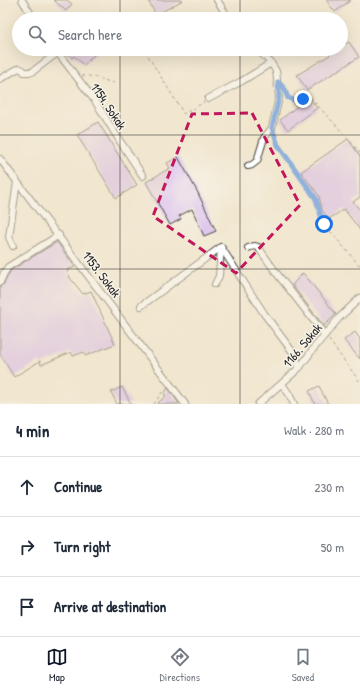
<!DOCTYPE html>
<meta charset="utf-8">
<style>
body{margin:0;font-family:"Patrick Hand",sans-serif;background:#f2f2f3;color:#1f2937}
.stop{position:absolute;width:12px;height:12px;margin:-9px;border:3px solid #1a73e8;border-radius:50%;background:#fff}
.stop.end{background:#1a73e8;border-color:#fff;box-shadow:0 1px 4px #0008}
.list{margin:0;padding:0;list-style:none}
h2{display:flex;justify-content:space-between;align-items:center;height:52px;margin:0;padding:0 16px;font-size:17px}
h2 small{font-size:13px;font-weight:400;color:#747a83}
.list li{display:grid;grid-template-columns:26px 1fr auto;gap:12px;align-items:center;box-sizing:border-box;height:60px;padding:0 16px;border-top:1px solid #e0e1e3}
.list b{display:block;font-size:15px;white-space:nowrap}
.list em{font-size:13px;font-style:normal;color:#747a83}
.icon{flex:none;width:22px;height:22px;fill:none;stroke:currentColor;stroke-width:2;stroke-linecap:round;stroke-linejoin:round}
.map{position:relative;flex:none;width:360px;height:404px;overflow:hidden}
.search{position:absolute;background:#fff;box-shadow:0 4px 16px #0002;left:12px;right:12px;top:12px;height:44px;display:flex;align-items:center;gap:10px;box-sizing:border-box;padding:0 14px;border-radius:22px;color:#747a83;font-size:15px}
.sheet{height:232px;background:#fff}
nav{display:flex;justify-content:space-around;align-items:center;box-sizing:border-box;height:56px;border-top:1px solid #e0e1e3;background:#fff;font-size:11px;color:#747a83}
nav a{display:grid;justify-items:center;gap:2px}
nav .on{color:#111827}
.map>svg:first-child{display:block}
.building{fill:#d3b3f0}
.lines{fill:none;stroke-linecap:round;stroke-linejoin:round}
.minor-casing{stroke:#494743;stroke-width:8}
.path{stroke:#494743;stroke-width:1;stroke-dasharray:3 3;stroke-linecap:butt}
.minor{stroke:#fff;stroke-width:6}
.route{stroke:#1a73e8;stroke-width:5}
.marked{fill:none;stroke:#c2185b;stroke-width:3;stroke-dasharray:8 5;stroke-linejoin:round}
.grid{fill:none;stroke:#2b2b2b;stroke-width:1;stroke-opacity:0.55}
.labels{text-anchor:middle;dominant-baseline:central;stroke-width:3;stroke-linejoin:round;paint-order:stroke}
.street-label{font-size:13px;fill:#2b2b2b;stroke:#f7f3e8}
</style>
<div class="map">
<svg width="360" height="404" viewBox="0 0 360 404">
<rect width="100%" height="100%" fill="#f7f3e8"/>
<filter id="ink" filterUnits="userSpaceOnUse"><feTurbulence type="fractalNoise" baseFrequency=".025" numOctaves="2"/><feDisplacementMap in="SourceGraphic" scale="8" xChannelSelector="R" yChannelSelector="G"/><feConvolveMatrix kernelMatrix="1 2 1 2 8 2 1 2 1" color-interpolation-filters="sRGB"/></filter>
<filter id="wash" filterUnits="userSpaceOnUse"><feTurbulence type="fractalNoise" baseFrequency=".012" numOctaves="4" result="noise"/><feDisplacementMap in="SourceGraphic" scale="16" xChannelSelector="R" yChannelSelector="G"/><feGaussianBlur stdDeviation="0.9" result="paint"/><feColorMatrix in="noise" values="0 0 0 0 0 0 0 0 0 0 0 0 0 0 0 0 0 1.4 0 .05"/><feComposite in="paint" operator="in"/></filter>
<g filter="url(#wash)">
<rect width="100%" height="100%" fill="#f1e6ce"/>
<g id="blocks">
<g class="building">
<polygon points="54,0 67,0 72,4 66,11"/>
<polygon points="152,0 183,0 156,15 149,2"/>
<polygon points="326,0 351,0 335,12"/>
<polygon points="341,37 346,44 349,42 359,57 307,90 297,75 330,55 326,49 341,49"/>
<polygon points="63,49 100,49 84,65 74,56 72,58"/>
<polygon points="309,97 317,108 288,130 280,120"/>
<polygon points="98,122 137,185 116,198 77,135"/>
<polygon points="348,139 360,156 360,197 353,202 360,210 360,230 344,209 329,219 322,210 319,196 301,172"/>
<polygon points="178,157 197,191 216,231 204,236 192,209 179,216 181,219 170,225 146,182 170,168 167,163"/>
<polygon points="57,242 75,267 67,270 70,278 83,294 91,291 115,344 85,356 84,352 73,356 71,352 41,365 40,361 14,377 0,354 0,286 4,284 11,270"/>
<polygon points="303,273 336,314 324,326 292,285"/>
<polygon points="355,332 360,339 360,359 344,340"/>
<polygon points="319,386 328,404 315,404 309,391"/>
<polygon points="122,387 131,404 117,404 111,392"/>
<polygon points="168,388 179,404 157,404 160,401 166,396 164,394"/>
</g>
</g>
</g>
<g filter="url(#ink)">
<use href="#blocks" fill-opacity="0" stroke="#494743" stroke-width="1"/>
<g class="lines">
<g class="minor-casing">
<g id="minor">
<polyline points="22,0 34,19"/>
<polyline points="217,0 229,19"/>
<polyline points="55,49 95,101 118,138 143,176"/>
<polyline points="0,79 19,68 23,70 24,72 32,72 57,53"/>
<polyline points="208,99 242,81 271,63"/>
<polyline points="0,159 185,404"/>
<polyline points="248,166 252,165 257,161 264,138 272,128 279,97 276,71 271,63 257,49"/>
<polyline points="13,246 9,237 17,182"/>
<polyline points="248,248 254,246 258,247 278,275 325,335"/>
<polyline points="0,282 4,273 8,267 59,235"/>
<polyline points="215,284 219,276 221,247"/>
<polyline points="141,306 221,247 265,315 292,351 300,367"/>
<polyline points="282,384 289,394 294,404"/>
<polyline points="258,404 288,378 300,367 314,348 339,318 360,298"/>
</g>
</g>
<g class="path">
<polyline points="145,51 184,114 204,102"/>
<path d="M 82,76 C 93,75 102,79 112,83 L 116,81"/>
<path d="M 283,87 L 284,89 L 288,98 C 296,102 302,100 309,96 C 326,115 344,133 360,153"/>
<path d="M 274,134 L 278,145 L 317,199 C 320,207 321,216 324,224 L 360,266"/>
<polyline points="329,340 360,382"/>
<polyline points="154,404 165,388"/>
</g>
<use href="#minor" class="minor"/>
</g>
</g>
<g class="lines" filter="url(#ink)">
<polyline class="route" points="303,99 297,101 288,98 284,88 278,82 279,97 272,128 278,145 316,199 321,216 324,224"/>
</g>
<path d="M0 0H360V404H0ZM 252,113 L 300,205 L 236,273 L 153,216 L 192,114 Z" fill="#f1e6ce" fill-opacity=".55" fill-rule="evenodd"/>
<path class="marked" d="M 252,113 L 300,205 L 236,273 L 153,216 L 192,114 Z"/>
<path class="grid" d="M 120,0 L 120,19M 240,0 L 240,19M 120,49 L 120,404M 240,49 L 240,404M 0,135 L 360,135M 0,269 L 360,269"/>
<g class="labels">
<g class="street-label">
<text transform="translate(109 106) rotate(56)">1154. Sokak</text>
<text transform="translate(102 274) rotate(53)">1153. Sokak</text>
<text transform="translate(302 345) rotate(-50)">1166. Sokak</text>
</g>
</g>
</svg>
<div class="stop" style="left:324px;top:224px"></div>
<div class="stop end" style="left:303px;top:99px"></div>
<div class="search"><svg class="icon" aria-label="search" viewBox="0 0 24 24"><circle cx="10" cy="10" r="6"/><path d="M15 15l6 6"/></svg>Search here</div>
</div>
<section class="sheet">
<h2>4 min<small>Walk · 280 m</small></h2>
<ul class="list">
<li><svg class="icon" aria-label="ahead" viewBox="0 0 24 24"><path d="M12 20V5M6 11l6-6 6 6"/></svg><div><b>Continue</b></div><em>230 m</em></li>
<li><svg class="icon" aria-label="right" viewBox="0 0 24 24"><path d="M7 20v-9h11M14 6l5 5-5 5"/></svg><div><b>Turn right</b></div><em>50 m</em></li>
<li><svg class="icon" aria-label="arrive" viewBox="0 0 24 24"><path d="M6 21V4h12l-3 4 3 4H6"/></svg><div><b>Arrive at destination</b></div></li>
</ul>
</section>
<nav>
<a class="on"><svg class="icon" aria-label="map" viewBox="0 0 24 24"><path d="M3 6l6-2 6 2 6-2v14l-6 2-6-2-6 2zM9 4v14M15 6v14"/></svg>Map</a>
<a><svg class="icon" aria-label="directions" viewBox="0 0 24 24"><path d="M12 3l9 9-9 9-9-9zM9 14v-3h6M13 9l2 2-2 2"/></svg>Directions</a>
<a><svg class="icon" aria-label="saved" viewBox="0 0 24 24"><path d="M7 4h10v16l-5-4-5 4z"/></svg>Saved</a>
</nav>
